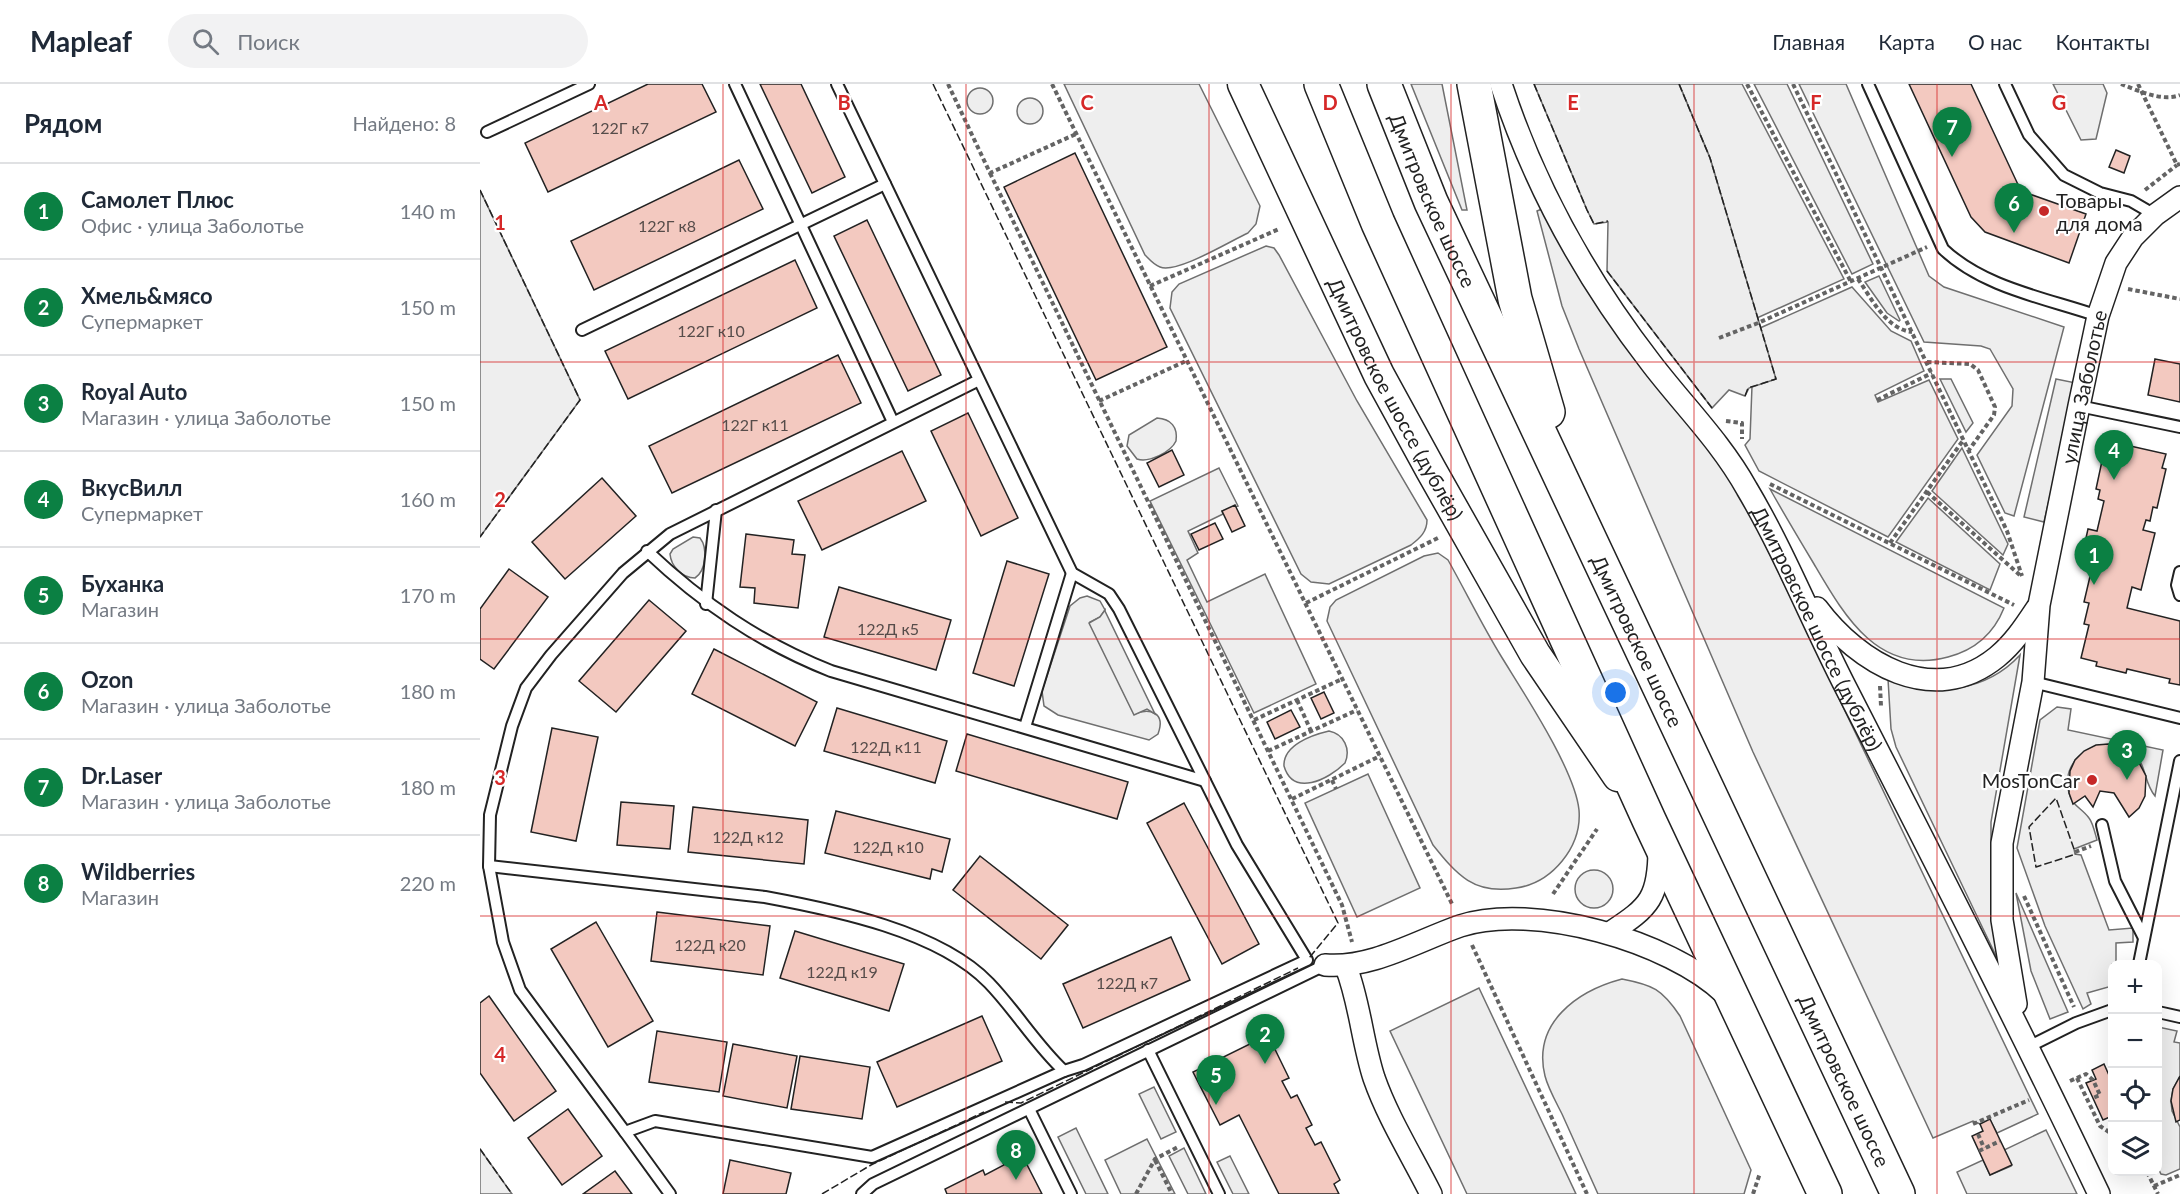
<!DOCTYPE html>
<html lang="ru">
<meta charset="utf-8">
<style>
body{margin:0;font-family:Lato,sans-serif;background:#f2f2f3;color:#1f2937}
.controls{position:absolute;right:18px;bottom:18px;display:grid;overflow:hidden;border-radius:12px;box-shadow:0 6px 24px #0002}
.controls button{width:54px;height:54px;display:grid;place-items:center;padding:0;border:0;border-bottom:2px solid #e0e1e3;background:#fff;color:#1f2937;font:30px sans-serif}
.you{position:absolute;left:1136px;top:609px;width:21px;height:21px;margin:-15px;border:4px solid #fff;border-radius:50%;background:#1a73e8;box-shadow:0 0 0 9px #1a73e833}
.badge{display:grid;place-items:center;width:39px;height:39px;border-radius:50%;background:#0b8043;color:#fff;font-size:20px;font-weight:700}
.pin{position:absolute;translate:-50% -50px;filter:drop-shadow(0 2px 3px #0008)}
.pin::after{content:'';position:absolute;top:32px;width:21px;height:18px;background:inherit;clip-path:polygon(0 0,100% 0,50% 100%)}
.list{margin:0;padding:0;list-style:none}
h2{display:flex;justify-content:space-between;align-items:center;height:78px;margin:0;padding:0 24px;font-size:26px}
h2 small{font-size:20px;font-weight:400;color:#747a83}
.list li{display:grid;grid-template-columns:39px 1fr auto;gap:18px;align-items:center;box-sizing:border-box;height:96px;padding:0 24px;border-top:2px solid #e0e1e3}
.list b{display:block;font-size:22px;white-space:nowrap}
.list p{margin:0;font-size:20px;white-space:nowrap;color:#747a83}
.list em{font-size:20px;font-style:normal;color:#747a83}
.icon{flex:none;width:33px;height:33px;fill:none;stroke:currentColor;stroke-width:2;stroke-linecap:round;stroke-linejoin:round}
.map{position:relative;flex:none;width:1700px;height:1110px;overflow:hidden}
header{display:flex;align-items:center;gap:36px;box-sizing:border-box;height:84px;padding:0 30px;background:#fff;border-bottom:2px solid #e0e1e3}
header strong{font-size:28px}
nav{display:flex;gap:33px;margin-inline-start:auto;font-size:21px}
.search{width:420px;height:54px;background:#f2f2f3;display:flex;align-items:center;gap:15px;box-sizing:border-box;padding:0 21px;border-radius:33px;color:#747a83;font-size:22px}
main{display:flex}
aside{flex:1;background:#fff}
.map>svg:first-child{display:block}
.green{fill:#eee;stroke:#6f6f6f;stroke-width:1.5}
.parking{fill:#ededed;stroke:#6f6f6f;stroke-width:1.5}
.building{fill:#f3c9c0;stroke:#222;stroke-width:1.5}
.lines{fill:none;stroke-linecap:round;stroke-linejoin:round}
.lane-casing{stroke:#222;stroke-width:14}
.street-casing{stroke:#222;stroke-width:24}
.secondary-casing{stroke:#222;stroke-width:33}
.highway-casing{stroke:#222;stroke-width:36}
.path{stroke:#646464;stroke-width:4;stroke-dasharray:4.5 3;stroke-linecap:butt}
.lane{stroke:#fff;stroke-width:10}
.street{stroke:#fff;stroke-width:21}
.secondary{stroke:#fff;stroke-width:30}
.highway{stroke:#fff;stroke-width:33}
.fence{stroke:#222;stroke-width:1.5;stroke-dasharray:8 3;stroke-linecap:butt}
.grid{fill:none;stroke:#d62828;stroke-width:1.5;stroke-opacity:0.55}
.poi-dot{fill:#c62828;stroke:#fff;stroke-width:2}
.labels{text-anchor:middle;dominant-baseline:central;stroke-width:4.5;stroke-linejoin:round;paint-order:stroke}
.number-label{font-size:16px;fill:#564c4a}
.street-label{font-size:20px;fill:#222;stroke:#fff}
.poi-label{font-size:20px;fill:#222;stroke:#fff;text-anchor:start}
.grid-label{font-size:20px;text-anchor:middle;font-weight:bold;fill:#d62828;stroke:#fff;stroke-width:4.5;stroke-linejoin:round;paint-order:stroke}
</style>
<header>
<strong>Mapleaf</strong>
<div class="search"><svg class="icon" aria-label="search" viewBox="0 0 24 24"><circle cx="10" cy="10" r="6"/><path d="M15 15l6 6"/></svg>Поиск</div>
<nav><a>Главная</a><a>Карта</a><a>О нас</a><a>Контакты</a></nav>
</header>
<main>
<aside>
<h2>Рядом<small>Найдено: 8</small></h2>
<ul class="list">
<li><span class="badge">1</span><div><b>Самолет Плюс</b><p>Офис · улица Заболотье</p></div><em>140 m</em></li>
<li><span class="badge">2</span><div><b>Хмель&amp;мясо</b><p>Супермаркет</p></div><em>150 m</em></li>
<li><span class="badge">3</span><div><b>Royal Auto</b><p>Магазин · улица Заболотье</p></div><em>150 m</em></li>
<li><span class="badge">4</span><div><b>ВкусВилл</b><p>Супермаркет</p></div><em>160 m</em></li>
<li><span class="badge">5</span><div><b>Буханка</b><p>Магазин</p></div><em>170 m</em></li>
<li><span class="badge">6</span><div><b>Ozon</b><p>Магазин · улица Заболотье</p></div><em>180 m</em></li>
<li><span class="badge">7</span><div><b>Dr.Laser</b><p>Магазин · улица Заболотье</p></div><em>180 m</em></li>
<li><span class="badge">8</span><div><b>Wildberries</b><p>Магазин</p></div><em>220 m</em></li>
</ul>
</aside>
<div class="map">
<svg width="1700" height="1110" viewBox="0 0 1700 1110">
<rect width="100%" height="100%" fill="#fff"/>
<g class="green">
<path d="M 584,0 L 719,0 L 780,122 L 776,140 L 768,149 C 750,157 697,190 680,183 C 674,181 670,176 665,171 Z"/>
<polygon points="931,0 962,0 987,126 982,126"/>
<polygon points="1199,0 1262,0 1364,195 1277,234 1230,74"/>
<polygon points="1274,0 1307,0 1393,180 1372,190"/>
<polygon points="1319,0 1366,0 1449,192 1464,203 1584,243 1534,432 1525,429 1497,371 1532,322 1533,305 1510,265 1501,262 1444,258"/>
<polygon points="1573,0 1623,0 1627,9 1616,55 1601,56"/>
<circle cx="500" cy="17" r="13"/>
<circle cx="550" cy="27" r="13"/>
<polygon points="0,106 100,316 0,453"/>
<polygon points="1062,125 1241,379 1274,437 1558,1030 1517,1049 1510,1036 1500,1040 1493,1037 1453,1054 1273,668 1099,265 1082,222 1057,127"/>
<path d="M 786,162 L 794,164 L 799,171 L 877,317 L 947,436 C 947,448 940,454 931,461 L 849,500 L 831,498 L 821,490 L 690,224 L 692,208 L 699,200 Z"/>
<polygon points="1399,192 1420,236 1419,237 1407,229 1385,198"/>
<polygon points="1372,203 1411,247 1431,257 1444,287 1395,311 1398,318 1449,296 1478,355 1408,453 1279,387 1265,361 1270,355 1272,302 1295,295 1280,244"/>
<polygon points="1460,295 1471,295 1493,339 1486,348"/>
<path d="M 677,334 C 691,335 698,343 696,357 C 691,368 669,379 657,375 L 647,362 L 649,351 Z"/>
<polygon points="1482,364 1528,460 1523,471 1452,407"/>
<polygon points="739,384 758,422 742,427 743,430 708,447 718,469 707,476 727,518 785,490 836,600 774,629 670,417"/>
<path d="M 1290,405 L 1524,524 C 1514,549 1495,566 1468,573 C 1398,592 1364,531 1334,480 C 1319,455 1304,430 1290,405 Z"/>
<polygon points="1448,414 1520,480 1510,506 1416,458"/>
<path d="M 213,453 L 220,454 C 228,464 226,487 215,494 C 202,494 191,482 190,470 L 193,465 Z"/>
<path d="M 958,469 L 968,476 C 986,508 1002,541 1021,572 C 1043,608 1095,686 1099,726 C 1102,763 1072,799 1036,804 C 994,811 977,791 953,761 L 847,537 L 850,523 L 856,516 L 944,472 Z"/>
<path d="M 607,512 L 620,517 L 625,526 L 620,533 L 610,538 L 654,630 C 670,624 686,628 678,650 L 669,656 L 578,631 L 564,622 L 562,607 L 590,522 L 600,514 Z"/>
<path d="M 1540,571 L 1511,738 L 1511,810 L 1518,876 L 1416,663 L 1411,645 L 1408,595 C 1452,614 1506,608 1540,571 Z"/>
<path d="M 1577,623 L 1591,625 L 1588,646 L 1683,666 L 1675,712 C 1664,699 1667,683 1655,671 C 1628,645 1578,671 1589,709 C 1592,722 1602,724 1609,734 C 1613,739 1615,749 1617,756 L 1594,765 L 1595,770 L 1601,771 L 1629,846 L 1653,844 L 1653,858 L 1636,859 L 1636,880 L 1632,880 L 1632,902 L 1607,909 L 1611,920 L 1603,925 L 1565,842 L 1537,764 L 1560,636 Z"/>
<path d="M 849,647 C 864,650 871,665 865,679 C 848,696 813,713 804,682 C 803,661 832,651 849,647 Z"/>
<circle cx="1114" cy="805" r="19"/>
<polygon points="1536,809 1588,928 1570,935 1551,887"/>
<path d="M 1142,895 C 1173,901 1182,905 1200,932 L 1271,1086 L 1264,1110 L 1118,1110 C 1106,1083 1094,1057 1082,1030 C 1076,1018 1068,1004 1065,992 C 1052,939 1097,907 1142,895 Z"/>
<polygon points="1678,943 1697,947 1694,958 1700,959 1700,992 1693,1005 1691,1017 1692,1027 1700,1043 1700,1085 1686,1091 1681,1090 1678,1084"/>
<polygon points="1566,1046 1597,1110 1487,1110 1477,1088 1503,1076 1510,1091 1531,1082 1524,1066"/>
<polygon points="667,1055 695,1110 641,1110 625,1076"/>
<polygon points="0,1065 32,1110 0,1110"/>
</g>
<g class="parking">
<polygon points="1054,0 1199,0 1230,74 1296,295 1269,304 1265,312 1249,306 1232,324 1127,187 1128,138 1114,140 1107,126"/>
<polygon points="1576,295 1596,299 1564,438 1544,433"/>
<polygon points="625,526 625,527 675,630 667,625 654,631 609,539 620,533"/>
<polygon points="888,690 940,804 877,833 825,719"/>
<polygon points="999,904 1096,1110 987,1110 910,947"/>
<polygon points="674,1003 696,1048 681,1055 659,1010"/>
<polygon points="596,1044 628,1110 606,1110 578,1053"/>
<polygon points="704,1064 726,1110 708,1110 689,1072"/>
<polygon points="750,1072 769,1110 753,1110 737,1078"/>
</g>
<g class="building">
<polygon points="168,0 222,0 236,28 68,108 45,59"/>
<polygon points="280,0 321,0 365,93 332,109"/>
<polygon points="1429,0 1491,0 1541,107 1606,130 1589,179 1505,148 1491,133"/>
<polygon points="1636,66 1650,72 1644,89 1629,83"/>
<polygon points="595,69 687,263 616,296 524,103"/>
<polygon points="259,76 283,125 114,206 91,157"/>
<polygon points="387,136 461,291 428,307 354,152"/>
<polygon points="315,176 337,224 148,315 125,267"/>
<polygon points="358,271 381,319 192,409 169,362"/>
<polygon points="1675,275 1700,280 1700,318 1668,311"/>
<polygon points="488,329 538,434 501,452 451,347"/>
<polygon points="1637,359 1686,370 1682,384 1686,385 1677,424 1673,423 1670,437 1666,436 1663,446 1675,449 1661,506 1652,503 1647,524 1700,537 1700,601 1689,599 1690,595 1647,585 1646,589 1616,582 1617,578 1601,574 1609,541 1604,540 1609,519 1604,518 1612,484 1600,481 1608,445 1617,447 1624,417 1618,415 1620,406 1616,405 1622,377 1626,378 1629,369 1635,370"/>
<polygon points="692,366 704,391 679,403 667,379"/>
<polygon points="422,367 446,417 342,466 318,417"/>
<polygon points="122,394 156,432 85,495 52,458"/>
<polygon points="755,421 765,442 752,448 742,427"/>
<polygon points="735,439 743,455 719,466 711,450"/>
<polygon points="266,450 314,456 312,470 325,471 318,524 274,519 275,504 260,503"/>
<polygon points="527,477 569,490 534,602 493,589"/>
<polygon points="29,485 68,513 14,585 0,575 0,525"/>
<polygon points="359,503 471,536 456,586 344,553"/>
<polygon points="169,516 206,547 136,628 99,597"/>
<polygon points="234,565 337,618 315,662 212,610"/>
<polygon points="844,608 854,629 841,635 831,614"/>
<polygon points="357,624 467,657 455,699 344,667"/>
<polygon points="811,626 820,643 795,655 787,638"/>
<polygon points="72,644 118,653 96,757 51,748"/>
<polygon points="487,650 648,698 637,735 476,687"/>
<polygon points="1629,660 1642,662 1655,671 1666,692 1665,712 1659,724 1649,733 1634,709 1620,707 1613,723 1605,712 1593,720 1589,709 1590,687 1595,676 1604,667 1616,661"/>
<polygon points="141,718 194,722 190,765 137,761"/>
<polygon points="704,719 779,860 742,880 667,739"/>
<polygon points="213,723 328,736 324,780 208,768"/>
<polygon points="356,727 470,755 462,788 452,785 450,795 345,769"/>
<polygon points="500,772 588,841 561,875 473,806"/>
<polygon points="177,828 290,842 283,891 171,877"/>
<polygon points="116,838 173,937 128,963 71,865"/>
<polygon points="315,847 424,880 409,927 300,894"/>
<polygon points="691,853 710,896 603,944 583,900"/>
<polygon points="9,912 76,1007 34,1037 0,989 0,919"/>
<polygon points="502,932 522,977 417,1023 397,978"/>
<polygon points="177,947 247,958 239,1008 169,998"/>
<polygon points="788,951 809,994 802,997 811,1014 817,1011 832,1041 826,1044 835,1061 841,1058 860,1096 854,1100 859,1110 799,1110 759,1031 740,1041 713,988"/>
<polygon points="253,960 317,972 307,1024 243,1012"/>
<polygon points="320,972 390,983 382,1035 311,1025"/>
<polygon points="1624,980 1632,998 1632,1032 1623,1036 1606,999 1616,995 1612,986"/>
<polygon points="1700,992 1700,1036 1696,1038 1691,1017 1693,1005"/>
<polygon points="88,1025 122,1072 82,1101 48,1054"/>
<polygon points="1510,1035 1532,1081 1510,1091 1492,1052 1503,1047 1500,1040"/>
<polygon points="540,1067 562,1110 467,1110 465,1105 503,1086 505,1091 524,1081 522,1076"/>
<polygon points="250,1076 311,1089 306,1110 243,1110"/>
<polygon points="135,1087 152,1110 103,1110"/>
</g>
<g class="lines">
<g class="lane-casing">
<g id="lane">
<polyline points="255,0 413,338"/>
<path d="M 357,0 L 592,489 L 629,510 L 639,525 L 757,761 L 827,876 L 603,981 L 584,987 C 556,961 536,927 509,899 C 459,847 355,826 285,813 L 9,782 L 10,731 L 32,642 L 46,604 L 71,571 L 143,489 L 190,450 L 499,296"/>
<path d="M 1388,0 L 1463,165 C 1504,204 1566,214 1618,232"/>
<polyline points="1525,0 1549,51 1584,91 1620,109 1651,117 1675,131"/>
<polyline points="7,48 109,0"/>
<polyline points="102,246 405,100"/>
<polyline points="1599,322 1700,343"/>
<path d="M 167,467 C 222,519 280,559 351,587 L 725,697"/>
<polyline points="1700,488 1697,501 1700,511"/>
<polyline points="226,520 236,426"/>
<polyline points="1553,598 1700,634"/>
<polyline points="545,643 592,489"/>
<polyline points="1622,741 1635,797 1664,854"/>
<polyline points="9,782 23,858 40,906 145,1048 175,1037 392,1073 584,987"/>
<polyline points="1659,880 1700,677"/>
<polyline points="1678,928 1700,933"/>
<polyline points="1548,963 1596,939 1632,926"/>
<polyline points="668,966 739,1110"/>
<polyline points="549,1025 591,1110"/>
<polyline points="145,1048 190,1110"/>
<polyline points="382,1110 393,1100 845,881"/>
</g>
</g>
<g class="street-casing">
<g id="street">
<path id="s1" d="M 1021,0 C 1054,101 1106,195 1171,279 C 1203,321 1241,358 1267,405 C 1305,469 1332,538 1366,604 C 1452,772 1538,940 1619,1110"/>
<path d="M 1337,524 C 1378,579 1453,625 1517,573 C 1534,559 1545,542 1557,524"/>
<path d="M 1131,848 C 1170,823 1179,813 1179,765"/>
<path d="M 845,881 C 891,885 937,857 980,842 C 1053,818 1190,857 1245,910"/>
<path d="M 866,883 C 880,919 882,957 894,994 C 908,1034 932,1072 951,1110"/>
<path id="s2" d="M 1536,920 L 1522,836 L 1522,759 L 1553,598 L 1559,521 L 1599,322 L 1618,232 L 1636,179 L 1653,153 L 1675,131 L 1700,113"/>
</g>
</g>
<g class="secondary-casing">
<g id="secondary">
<path id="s3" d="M 763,0 L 899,291 L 951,386 L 1055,570 L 1138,692"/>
</g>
</g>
<g class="highway-casing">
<g id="highway">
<polyline points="841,0 898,139 1169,736 1345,1110"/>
<path id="s4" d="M 904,0 L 951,118 L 1418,1110"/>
<polyline points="994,0 1035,215 1068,328"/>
</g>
</g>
<g class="path">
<polyline points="468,0 510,89 596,50"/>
<polyline points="572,0 973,822"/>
<polyline points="1267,0 1371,198"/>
<polyline points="1313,0 1527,447 1542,492"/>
<path d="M 1641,0 C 1659,7 1682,18 1700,11"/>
<polyline points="1658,0 1697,81 1700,80"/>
<polyline points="510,89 862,821 872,858"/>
<polyline points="1665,106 1697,81"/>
<path d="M 1378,195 C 1392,215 1406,245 1432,248"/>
<polyline points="670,202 799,145"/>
<polyline points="1648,205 1700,215"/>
<polyline points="1239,254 1278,239 1447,163"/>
<polyline points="1447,278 1490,280 1498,286 1515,323 1514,331 1489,366"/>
<polyline points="1397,316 1452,289"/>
<polyline points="619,317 706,277"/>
<polyline points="1246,337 1262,339 1262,355"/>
<polyline points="1290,400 1534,521"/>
<polyline points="1447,408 1542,493"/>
<polyline points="1410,459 1484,355"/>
<polyline points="826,519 960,453"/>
<polyline points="1400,602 1401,622"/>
<polyline points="817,616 831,647"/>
<polyline points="774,636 862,595"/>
<polyline points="788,667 877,626"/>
<polyline points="852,696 856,705"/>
<polyline points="812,715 900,672"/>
<polyline points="1595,768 1611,762"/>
<polyline points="1073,810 1117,745"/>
<polyline points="1544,812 1594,923"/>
<polyline points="992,861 1107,1110"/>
<polyline points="1597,994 1620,1042 1632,1050"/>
<polyline points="1590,997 1606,990 1613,996 1620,1011 1613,1014"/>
<polyline points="1493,1040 1549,1016"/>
<polyline points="1498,1050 1504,1064"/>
<polyline points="1499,1067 1520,1057"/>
<polyline points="675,1076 692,1110"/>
<polyline points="1667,1088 1678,1110"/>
<polyline points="1674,1102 1700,1091"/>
<polyline points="656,1110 675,1075 698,1063"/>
<polyline points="1273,1110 1280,1089"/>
</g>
<use href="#lane" class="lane"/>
<use href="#street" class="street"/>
<use href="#secondary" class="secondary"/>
<use href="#highway" class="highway"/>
<g class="fence">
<polyline points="453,0 858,839 829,874"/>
<polyline points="1054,0 1107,126 1114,140 1128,137"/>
<polyline points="1199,0 1230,74 1296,295 1268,304 1265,312"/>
<polyline points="0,106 100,316 0,453"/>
<polyline points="1127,187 1232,324"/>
<polyline points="1594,765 1576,714 1549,743 1556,783 1596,770"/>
<polyline points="525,1018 541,1019 818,884"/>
<polyline points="0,1065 32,1110"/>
<polyline points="342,1110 391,1081 504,1028"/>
</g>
</g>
<path class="grid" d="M 243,0 L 243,1110M 486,0 L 486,1110M 729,0 L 729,1110M 971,0 L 971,1110M 1214,0 L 1214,1110M 1457,0 L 1457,1110M 0,278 L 1700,278M 0,555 L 1700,555M 0,832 L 1700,832"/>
<g class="poi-dot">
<circle cx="1564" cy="127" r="6"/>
<circle cx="1612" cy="696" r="6"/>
</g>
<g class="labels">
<g class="number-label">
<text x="140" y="43">122Г к7</text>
<text x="187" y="141">122Г к8</text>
<text x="231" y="246">122Г к10</text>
<text x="275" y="340">122Г к11</text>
<text x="408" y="544">122Д к5</text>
<text x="406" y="662">122Д к11</text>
<text x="268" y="752">122Д к12</text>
<text x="408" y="762">122Д к10</text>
<text x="230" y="860">122Д к20</text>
<text x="362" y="887">122Д к19</text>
<text x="647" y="898">122Д к7</text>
</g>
<g class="street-label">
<text stroke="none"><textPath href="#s4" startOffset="126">Дмитровское шоссе</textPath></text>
<text stroke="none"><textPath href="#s2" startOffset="626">улица Заболотье</textPath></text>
<text stroke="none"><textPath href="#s3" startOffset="350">Дмитровское шоссе (дублёр)</textPath></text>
<text stroke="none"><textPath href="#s1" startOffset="633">Дмитровское шоссе (дублёр)</textPath></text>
<text stroke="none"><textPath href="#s4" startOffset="612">Дмитровское шоссе</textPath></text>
<text stroke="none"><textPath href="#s4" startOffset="1098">Дмитровское шоссе</textPath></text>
</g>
<g class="poi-label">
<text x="1576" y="116">Товары<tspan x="1576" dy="23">для дома</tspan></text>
<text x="1600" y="696" text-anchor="end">MosTonCar</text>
</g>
</g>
<g class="grid-label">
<text x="121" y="26">A</text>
<text x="364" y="26">B</text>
<text x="607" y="26">C</text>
<text x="850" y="26">D</text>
<text x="1093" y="26">E</text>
<text x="1336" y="26">F</text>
<text x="1579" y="26">G</text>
<text x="20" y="146">1</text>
<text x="20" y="423">2</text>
<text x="20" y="701">3</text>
<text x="20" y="978">4</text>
</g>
</svg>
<div class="controls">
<button>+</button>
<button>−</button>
<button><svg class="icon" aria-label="locate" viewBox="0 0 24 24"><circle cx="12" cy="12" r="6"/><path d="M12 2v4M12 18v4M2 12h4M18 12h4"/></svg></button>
<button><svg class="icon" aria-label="layers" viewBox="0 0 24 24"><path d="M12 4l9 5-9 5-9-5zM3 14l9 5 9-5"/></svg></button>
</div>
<div class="you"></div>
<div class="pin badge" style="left:1614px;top:501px">1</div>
<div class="pin badge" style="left:785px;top:980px">2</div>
<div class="pin badge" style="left:1647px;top:696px">3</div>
<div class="pin badge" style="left:1634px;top:396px">4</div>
<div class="pin badge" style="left:736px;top:1021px">5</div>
<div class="pin badge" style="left:1534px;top:149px">6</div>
<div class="pin badge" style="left:1472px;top:73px">7</div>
<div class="pin badge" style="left:536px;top:1096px">8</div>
</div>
</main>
